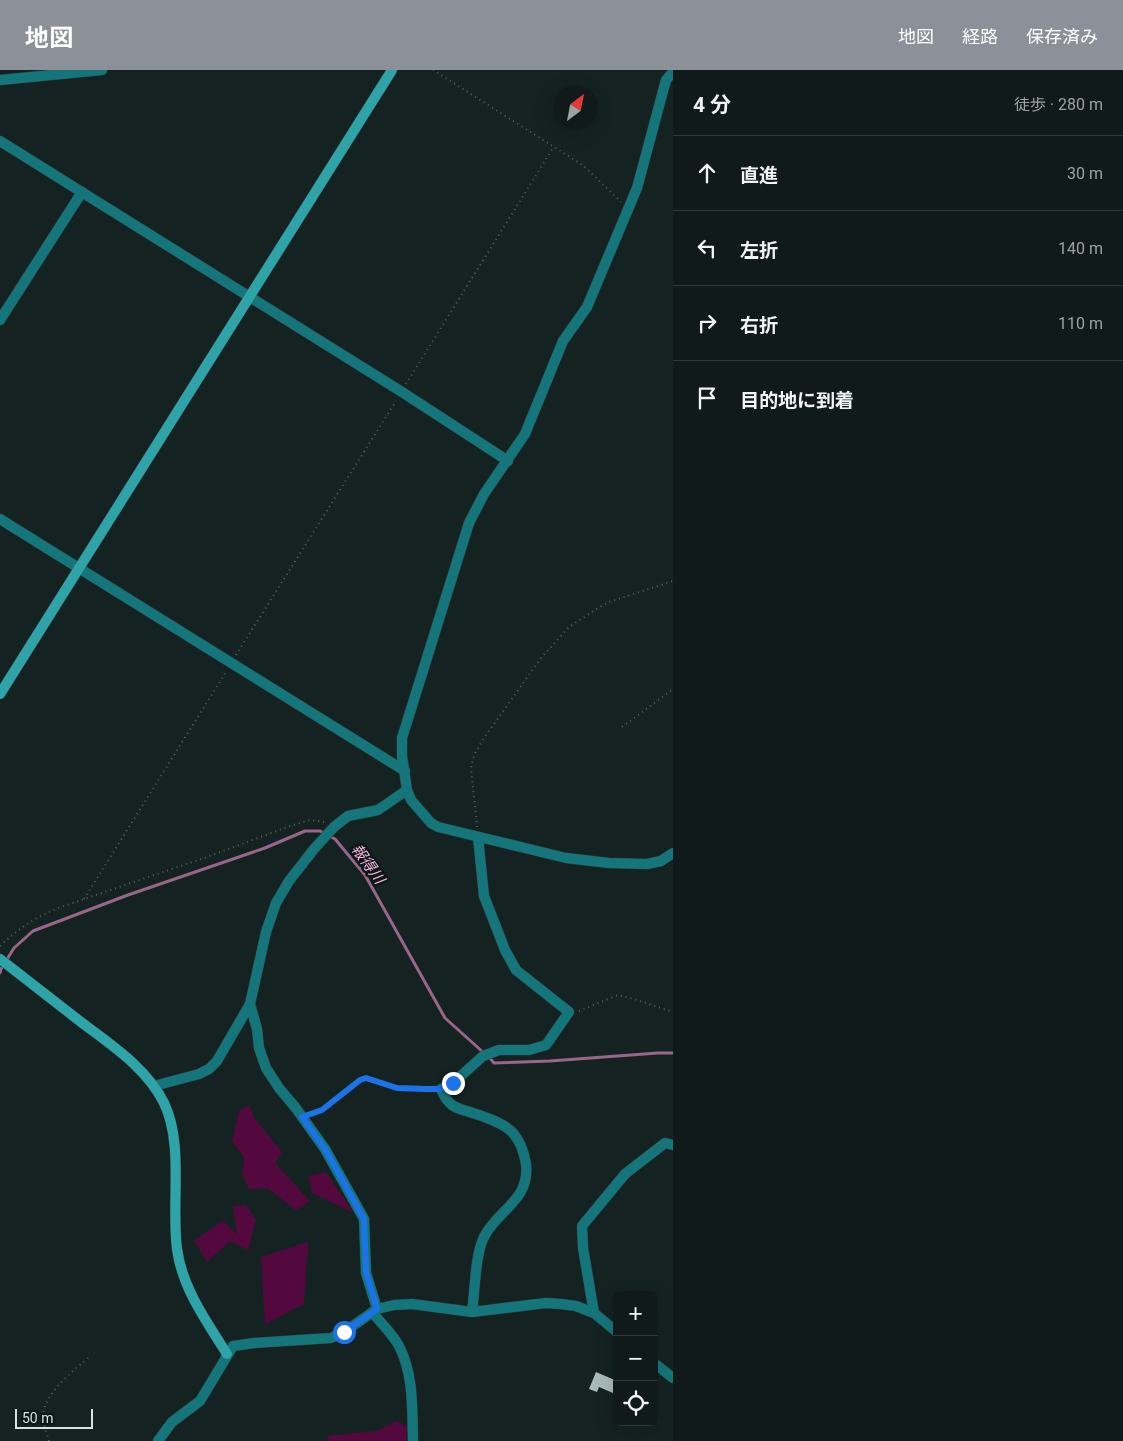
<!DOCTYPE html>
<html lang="ja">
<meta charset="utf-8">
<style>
body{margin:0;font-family:Roboto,"Noto Sans JP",sans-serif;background:#1e2727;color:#f1f3f6}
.controls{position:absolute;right:15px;bottom:15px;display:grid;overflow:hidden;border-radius:8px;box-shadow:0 5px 20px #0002}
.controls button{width:45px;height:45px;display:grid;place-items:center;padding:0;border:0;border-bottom:1px solid #303839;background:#101a1a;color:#f1f3f6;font:25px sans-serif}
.compass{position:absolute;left:553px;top:15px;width:45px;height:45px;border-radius:50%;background:#101a1a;box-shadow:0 5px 20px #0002;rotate:32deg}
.scale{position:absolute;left:15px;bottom:12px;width:78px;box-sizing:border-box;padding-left:5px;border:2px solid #d8e0e0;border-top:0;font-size:14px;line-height:18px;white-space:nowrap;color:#d8e0e0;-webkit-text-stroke:4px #0c1819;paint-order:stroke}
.stop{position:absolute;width:15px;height:15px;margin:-11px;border:4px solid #1a73e8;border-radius:50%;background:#fff}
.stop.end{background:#1a73e8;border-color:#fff;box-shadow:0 1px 5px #0008}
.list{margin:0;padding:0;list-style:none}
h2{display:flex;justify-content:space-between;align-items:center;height:65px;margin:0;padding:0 20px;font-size:21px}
h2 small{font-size:16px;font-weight:400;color:#9ca1a2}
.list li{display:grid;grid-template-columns:32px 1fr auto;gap:15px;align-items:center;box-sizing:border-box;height:75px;padding:0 20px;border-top:1px solid #303839}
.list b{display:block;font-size:19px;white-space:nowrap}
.list em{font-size:16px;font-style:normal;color:#9ca1a2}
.icon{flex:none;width:28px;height:28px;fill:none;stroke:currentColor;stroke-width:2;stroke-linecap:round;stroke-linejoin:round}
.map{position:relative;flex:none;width:673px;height:1371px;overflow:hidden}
header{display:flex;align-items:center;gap:30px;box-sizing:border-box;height:70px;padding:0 25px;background:#8c9099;color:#fff}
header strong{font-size:24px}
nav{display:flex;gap:28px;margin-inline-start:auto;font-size:18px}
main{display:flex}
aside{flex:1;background:#101a1a}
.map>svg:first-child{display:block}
.green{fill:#53093d}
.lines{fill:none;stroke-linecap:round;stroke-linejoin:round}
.stream{stroke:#996588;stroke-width:3}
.building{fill:#aababb}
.street-casing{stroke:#303d3d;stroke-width:11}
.secondary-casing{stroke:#303d3d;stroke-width:11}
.path{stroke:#556161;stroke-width:2;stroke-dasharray:1 4;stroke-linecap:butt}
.street{stroke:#14767a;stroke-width:10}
.secondary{stroke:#2ea4a9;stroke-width:10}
.route{stroke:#1a73e8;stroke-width:6}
.labels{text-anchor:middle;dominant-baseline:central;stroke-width:5;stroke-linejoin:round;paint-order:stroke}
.water-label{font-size:15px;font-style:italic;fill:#fdb9e1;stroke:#0c1819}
</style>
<header>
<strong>地図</strong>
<nav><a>地図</a><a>経路</a><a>保存済み</a></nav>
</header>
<main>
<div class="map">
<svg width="673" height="1371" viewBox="0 0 673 1371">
<rect width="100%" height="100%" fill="#152222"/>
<g class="green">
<polygon points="249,1035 255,1049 282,1082 275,1093 310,1131 296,1140 267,1118 249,1119 242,1105 244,1087 232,1071 239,1041"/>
<polygon points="326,1102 354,1143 312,1123 309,1106"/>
<polygon points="246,1135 256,1150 248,1180 230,1171 207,1192 194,1170 223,1151 237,1164 233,1136"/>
<polygon points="308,1172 304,1234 265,1254 261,1187"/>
<polygon points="397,1351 407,1357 406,1371 329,1371 327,1366 376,1361"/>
</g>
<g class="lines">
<g class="stream">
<polyline points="0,903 1,899 14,878 33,861 128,825 265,778 305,761 320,761 335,769 365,805 445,948 484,983"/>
<polyline points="489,987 494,993 550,991 658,983 673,983"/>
</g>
</g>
<polygon class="building" points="596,1302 617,1311 613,1323 599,1317 597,1322 589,1319"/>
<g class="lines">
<g class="street-casing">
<g id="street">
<polyline points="673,2 666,10 637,118 587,237 563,271 525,364 484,424 469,453 402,668 402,686 407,720 411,730 431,753 438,757 566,788 609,793 647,794 661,791 673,783"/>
<polyline points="0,10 102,0"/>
<polyline points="0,71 402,322 508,391"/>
<polyline points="0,250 82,122"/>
<polyline points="0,449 405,701"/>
<polyline points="250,934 257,959 259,978 266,998 279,1018 295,1037 325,1079 364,1149 366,1203 377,1239"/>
<polyline points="154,1016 199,1004 209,999 217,991 250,934 266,862 276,833 289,811 314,779 334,757 348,746 378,740 407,720"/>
<path d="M 372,1242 C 381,1253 392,1263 399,1276 C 414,1305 412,1339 413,1371"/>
<path d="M 472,1242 C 475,1221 475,1185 484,1167 C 498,1139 530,1131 526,1094 C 524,1082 521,1072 513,1063 C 504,1053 485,1047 473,1043 C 465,1040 454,1039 449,1032 C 445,1029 443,1023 441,1019 L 453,1013 L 483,986 L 499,980 L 529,980 L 546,975 L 569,942 L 516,900 L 505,880 L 484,826 L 478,767"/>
<polyline points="594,1243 583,1178 582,1156 625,1104 665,1073 673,1075"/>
<polyline points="654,1293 673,1308"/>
<polyline points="158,1371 172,1352 200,1331 233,1276 254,1273 331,1268 344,1262 377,1239 394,1235 412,1234 472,1242 546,1233 561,1234 576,1236 594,1243 617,1262"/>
</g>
</g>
<g class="secondary-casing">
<g id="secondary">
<polyline points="0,624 392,0"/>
<path d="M 0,889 C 27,910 54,931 81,952 C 111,975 147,998 164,1033 C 184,1074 171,1134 177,1179 C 182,1218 207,1252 227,1284"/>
</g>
</g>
<g class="path">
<polyline points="433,0 584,96 621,132"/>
<polyline points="406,314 553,78"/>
<polyline points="236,585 396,331"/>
<polyline points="622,657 673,619"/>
<polyline points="477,757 471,698 474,685 484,668 541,588 569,557 598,538 609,532 673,511"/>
<polyline points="84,829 226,602"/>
<path d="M 0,876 C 19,858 37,846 61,837 L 207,787 L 290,756 L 310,750 L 325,752"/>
<polyline points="579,941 618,925 634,929 673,942"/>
<polyline points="311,1044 322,1039 360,1010 366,1008 397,1018 431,1019"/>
<path d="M 49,1371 C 47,1363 42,1353 43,1345 C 45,1322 75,1299 91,1286"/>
</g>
<use href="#street" class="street"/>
<use href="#secondary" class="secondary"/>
</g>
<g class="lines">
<polyline class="route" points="344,1262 377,1239 366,1202 364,1149 325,1079 302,1047 322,1040 360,1010 366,1008 397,1018 427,1019 440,1019 453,1013"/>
</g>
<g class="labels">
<g class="water-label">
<text transform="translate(368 794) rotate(54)">報得川</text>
</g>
</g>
</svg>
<div class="controls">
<button>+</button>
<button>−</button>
<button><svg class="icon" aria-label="locate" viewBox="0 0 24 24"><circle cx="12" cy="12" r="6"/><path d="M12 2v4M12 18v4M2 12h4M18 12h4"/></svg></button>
</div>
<svg class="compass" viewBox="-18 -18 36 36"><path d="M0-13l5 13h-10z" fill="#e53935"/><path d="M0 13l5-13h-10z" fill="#9ca1a2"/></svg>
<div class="scale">50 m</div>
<div class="stop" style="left:344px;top:1262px"></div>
<div class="stop end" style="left:453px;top:1013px"></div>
</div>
<aside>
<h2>4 分<small>徒歩 · 280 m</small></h2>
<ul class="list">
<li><svg class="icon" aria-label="ahead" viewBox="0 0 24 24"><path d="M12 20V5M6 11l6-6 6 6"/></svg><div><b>直進</b></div><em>30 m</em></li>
<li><svg class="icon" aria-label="left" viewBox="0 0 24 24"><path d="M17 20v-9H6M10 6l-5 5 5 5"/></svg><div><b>左折</b></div><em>140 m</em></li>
<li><svg class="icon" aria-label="right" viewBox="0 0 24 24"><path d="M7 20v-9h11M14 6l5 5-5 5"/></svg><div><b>右折</b></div><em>110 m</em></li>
<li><svg class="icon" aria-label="arrive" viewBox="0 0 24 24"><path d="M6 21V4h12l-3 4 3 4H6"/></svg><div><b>目的地に到着</b></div></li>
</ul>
</aside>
</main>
